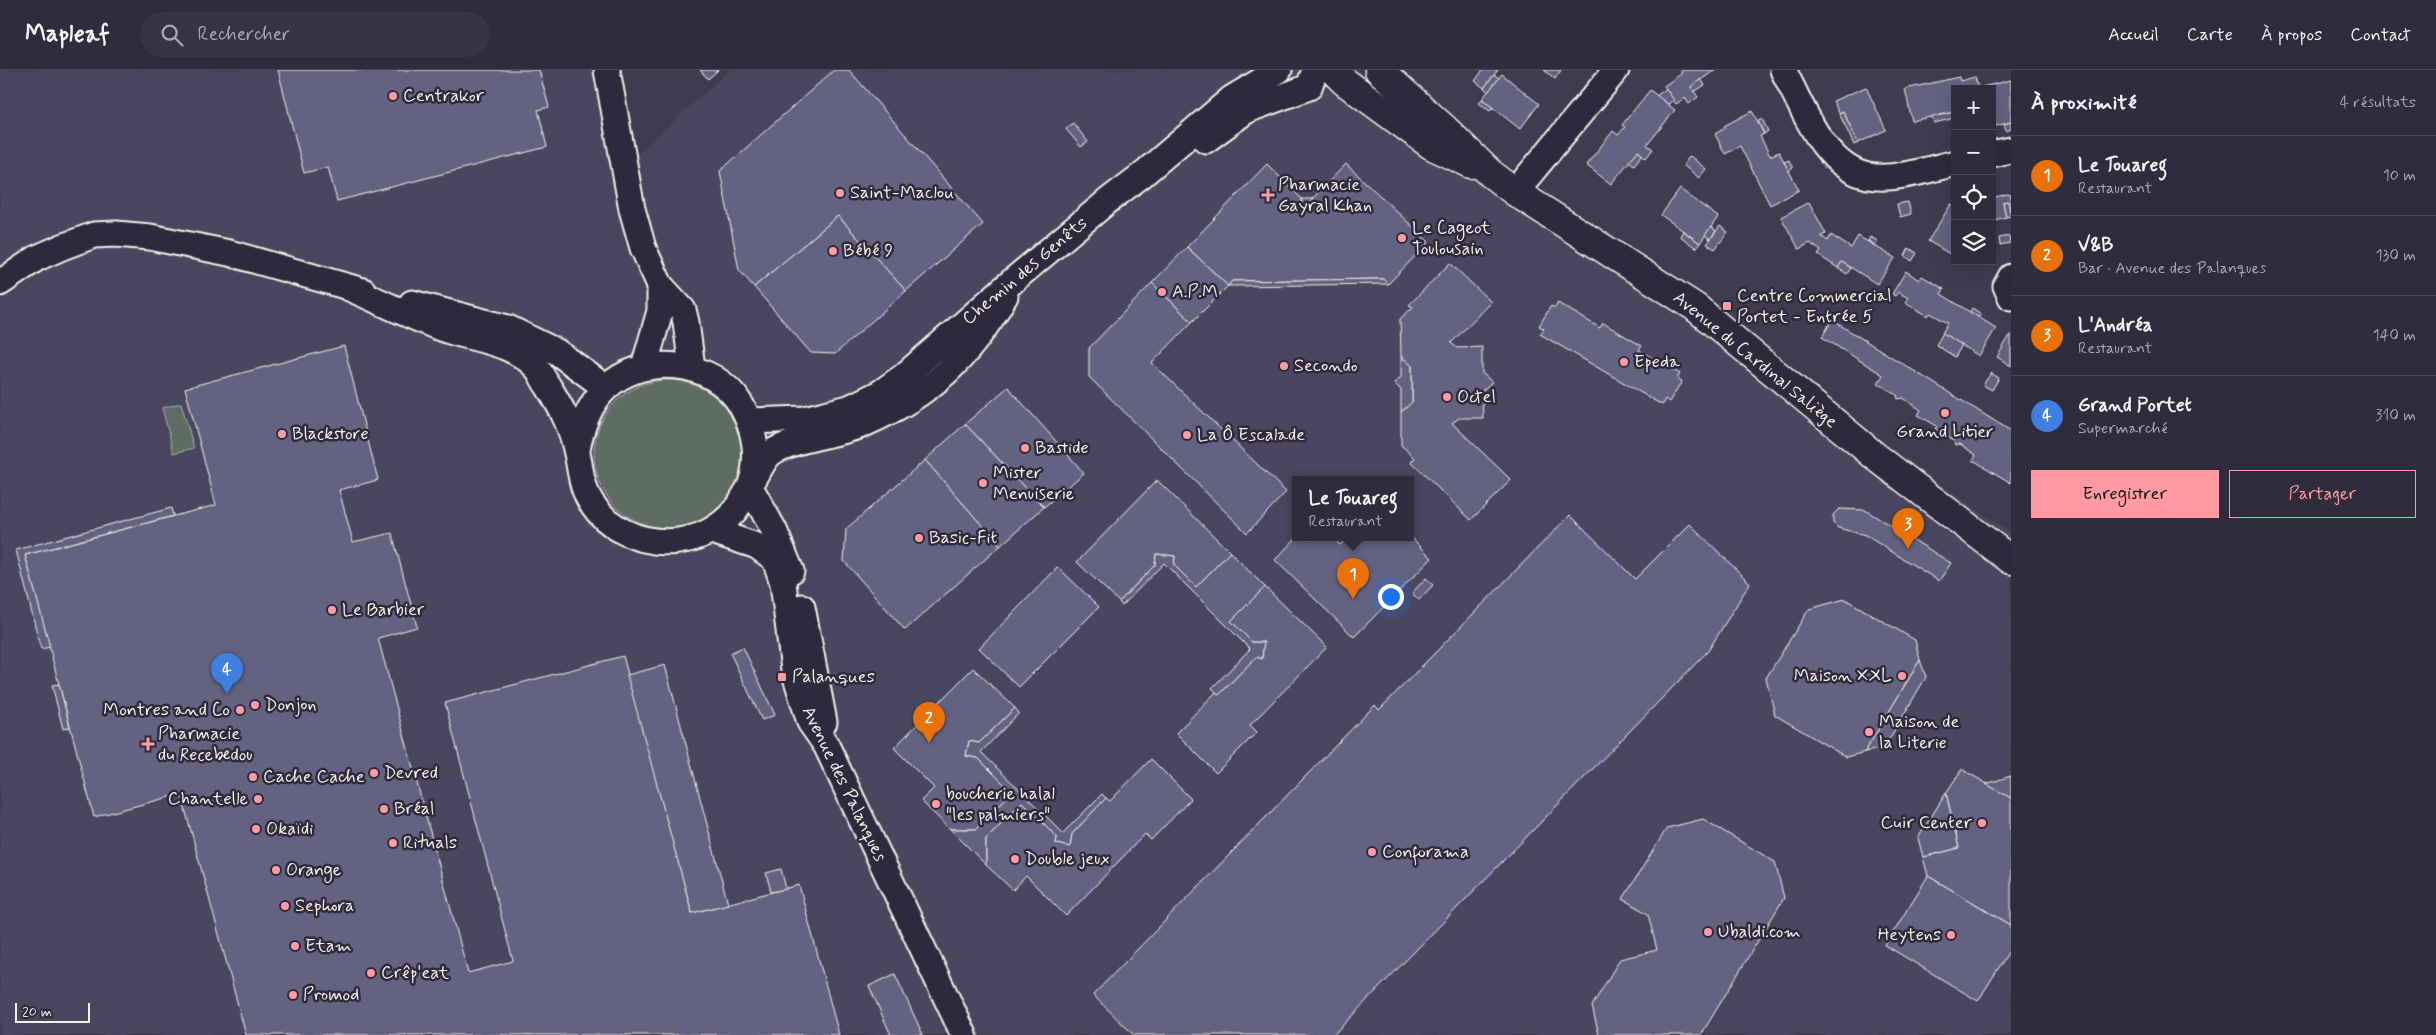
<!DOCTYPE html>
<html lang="fr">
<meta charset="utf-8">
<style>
body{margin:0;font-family:Mynerve,sans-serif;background:#373444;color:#f1f3f6}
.controls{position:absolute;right:15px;top:15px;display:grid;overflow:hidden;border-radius:0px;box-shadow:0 5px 20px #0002}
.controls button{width:45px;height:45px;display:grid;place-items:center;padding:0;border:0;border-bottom:1px solid #4a4857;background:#2f2c3d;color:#f1f3f6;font:25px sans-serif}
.scale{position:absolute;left:15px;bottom:12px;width:75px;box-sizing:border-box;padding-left:5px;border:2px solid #f4f1e8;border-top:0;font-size:14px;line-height:18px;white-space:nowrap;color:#f4f1e8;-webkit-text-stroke:4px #2f2a3d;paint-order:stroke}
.you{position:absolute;left:1390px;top:526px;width:18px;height:18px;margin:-12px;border:4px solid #fff;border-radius:50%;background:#1a73e8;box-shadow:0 0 0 8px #1a73e833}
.badge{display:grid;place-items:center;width:32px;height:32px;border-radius:50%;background:#ff9aa2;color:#fff;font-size:16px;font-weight:700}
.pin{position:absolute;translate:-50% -41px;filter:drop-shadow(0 1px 2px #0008)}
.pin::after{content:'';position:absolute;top:26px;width:18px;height:15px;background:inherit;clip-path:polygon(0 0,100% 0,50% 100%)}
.popup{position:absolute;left:1292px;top:406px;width:122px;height:65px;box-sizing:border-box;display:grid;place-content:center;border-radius:0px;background:#2f2c3d;filter:drop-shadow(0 1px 4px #0005);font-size:16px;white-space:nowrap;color:#a7a7b0}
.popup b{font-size:19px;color:#f1f3f6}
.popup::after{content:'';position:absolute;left:50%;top:100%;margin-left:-10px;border:10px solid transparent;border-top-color:#2f2c3d}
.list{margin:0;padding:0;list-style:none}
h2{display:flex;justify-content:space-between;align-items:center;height:65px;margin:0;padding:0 20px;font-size:21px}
h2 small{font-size:16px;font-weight:400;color:#a7a7b0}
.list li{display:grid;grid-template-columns:32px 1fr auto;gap:15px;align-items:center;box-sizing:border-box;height:80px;padding:0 20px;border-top:1px solid #4a4857}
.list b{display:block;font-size:19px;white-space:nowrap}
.list p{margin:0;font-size:16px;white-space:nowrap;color:#a7a7b0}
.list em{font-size:16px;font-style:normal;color:#a7a7b0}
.actions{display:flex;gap:10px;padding:15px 20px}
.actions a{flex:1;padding:11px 0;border:1px solid #ff9aa2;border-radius:0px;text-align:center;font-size:18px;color:#ff9aa2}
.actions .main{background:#ff9aa2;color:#111}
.icon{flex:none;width:28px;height:28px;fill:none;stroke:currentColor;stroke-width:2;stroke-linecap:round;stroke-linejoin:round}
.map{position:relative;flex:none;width:2011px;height:965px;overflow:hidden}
header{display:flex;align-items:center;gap:30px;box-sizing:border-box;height:70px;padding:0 25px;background:#2f2c3d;border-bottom:1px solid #4a4857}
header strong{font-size:24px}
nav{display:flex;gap:28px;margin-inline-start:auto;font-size:18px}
.search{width:350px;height:45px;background:#373444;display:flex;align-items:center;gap:12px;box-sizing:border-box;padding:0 18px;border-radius:28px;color:#a7a7b0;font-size:19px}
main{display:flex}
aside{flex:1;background:#2f2c3d}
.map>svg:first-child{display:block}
.built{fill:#4a475f;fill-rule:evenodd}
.green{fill:#5d6d64;stroke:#a8afa6}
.building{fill:#646381;stroke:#f4f1e8}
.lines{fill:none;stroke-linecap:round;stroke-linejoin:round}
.minor-casing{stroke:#f4f1e8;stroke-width:29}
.secondary-casing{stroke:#f4f1e8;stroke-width:31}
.minor{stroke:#2f2a3d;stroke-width:25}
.secondary{stroke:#2f2a3d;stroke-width:28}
.poi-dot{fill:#ff9aa2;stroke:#2f2a3d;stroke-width:2}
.labels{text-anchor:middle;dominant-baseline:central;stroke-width:5;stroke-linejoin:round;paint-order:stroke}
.poi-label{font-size:18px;fill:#f4f1e8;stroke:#2f2a3d;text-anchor:start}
.street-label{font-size:18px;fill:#f4f1e8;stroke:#2f2a3d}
</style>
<header>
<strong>Mapleaf</strong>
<div class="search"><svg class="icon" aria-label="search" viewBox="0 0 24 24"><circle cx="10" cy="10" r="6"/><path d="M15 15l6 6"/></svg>Rechercher</div>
<nav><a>Accueil</a><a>Carte</a><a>À propos</a><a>Contact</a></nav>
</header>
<main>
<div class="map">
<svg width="2011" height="965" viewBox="0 0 2011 965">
<rect width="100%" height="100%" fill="#3f3b51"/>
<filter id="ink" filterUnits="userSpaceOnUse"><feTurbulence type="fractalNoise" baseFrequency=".02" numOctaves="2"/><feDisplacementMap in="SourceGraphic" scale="10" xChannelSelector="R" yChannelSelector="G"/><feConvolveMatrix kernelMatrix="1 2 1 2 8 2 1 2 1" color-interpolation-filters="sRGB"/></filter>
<g filter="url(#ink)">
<path class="built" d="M 0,0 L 607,0 L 625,95 L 730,0 L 1348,0 L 2010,463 L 2011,462 L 2011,965 L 0,965 ZM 1296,410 L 1410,410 L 1410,468 L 1296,468 Z"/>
<g class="green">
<circle cx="668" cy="384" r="74"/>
<polygon points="181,333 194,378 174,383 162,338"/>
</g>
<g class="building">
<polygon points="278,0 539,0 549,37 538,40 547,77 337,131 328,97 304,103"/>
<polygon points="700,0 718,0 708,9"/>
<polygon points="834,0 849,0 983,154 906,221 838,146 754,217 739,200 720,101"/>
<polygon points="1483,0 1498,0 1484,18 1475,11"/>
<polygon points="1544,0 1561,0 1555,9"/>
<polygon points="1680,0 1715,0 1691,17 1698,27 1689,34 1685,28 1676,34 1664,16 1682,3"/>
<polygon points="1502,4 1539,34 1520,59 1482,29"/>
<polygon points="1494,5 1499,8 1488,22 1484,18"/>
<polygon points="1959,7 1960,11 1975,7 1978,18 2011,10 2011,52 1992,57 1992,19 1955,19 1955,46 1954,42 1912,51 1905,19"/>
<polygon points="1701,9 1705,15 1694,22 1691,17"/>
<polygon points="1866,17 1886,60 1858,73 1843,41 1839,43 1833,31"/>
<polygon points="1666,19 1674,30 1668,34 1656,26"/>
<polygon points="1650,20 1675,40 1647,75 1653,79 1646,88 1638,81 1611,114 1586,95 1613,61 1618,65 1625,57 1622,55"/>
<polygon points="1482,29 1493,38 1490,41 1479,33"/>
<polygon points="1752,41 1764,64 1760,66 1770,86 1779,82 1799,120 1770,135 1740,76 1725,84 1715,64 1725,58 1724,56"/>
<polygon points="1843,41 1858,73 1854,75 1839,43"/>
<polygon points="1954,42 1955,48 1934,53 1932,47"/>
<polygon points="1762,49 1768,61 1764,64 1758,51"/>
<polygon points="2011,52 2011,59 2006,61 2004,54"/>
<polygon points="1073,53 1088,72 1081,77 1066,59"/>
<polygon points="1638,81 1642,85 1634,95 1629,91"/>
<polygon points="1690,86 1706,99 1699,108 1683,95"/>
<polygon points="1789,90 1793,98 1789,101 1784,92"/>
<polygon points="1267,94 1302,129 1301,139 1312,139 1312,129 1346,94 1429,172 1388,214 1383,209 1232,211 1228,216 1187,177"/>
<polygon points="1680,119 1718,147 1700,173 1661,145"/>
<polygon points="2007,124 2011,125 2011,146 2008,131 2003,132 2006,147 1995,150 1992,128"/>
<polygon points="1302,129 1312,129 1312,139 1301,139"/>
<polygon points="2008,131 2011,146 2006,147 2003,132"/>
<polygon points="1809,132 1826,164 1821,166 1828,171 1831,165 1851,178 1858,166 1895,188 1877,214 1842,192 1838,198 1818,185 1821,181 1810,173 1799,179 1781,147"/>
<polygon points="1908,132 1911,144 1900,147 1897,134"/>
<polygon points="1951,134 1955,136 1955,187 1928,171"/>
<polygon points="838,146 906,221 835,284 811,283 754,217"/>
<polygon points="1720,156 1728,162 1715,179 1707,174"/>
<polygon points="1711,157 1716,161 1710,169 1705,165"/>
<polygon points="1683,161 1700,173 1696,178 1680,166"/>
<polygon points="2009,166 2010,173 2000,175 1999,168"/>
<polygon points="1870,167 1878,171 1875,175 1868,171"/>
<polygon points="1187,177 1228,216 1192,252 1152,213"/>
<polygon points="1909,178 1917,183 1912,191 1905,186"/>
<polygon points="1842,192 1851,198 1847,204 1838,198"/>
<polygon points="1450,193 1491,232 1451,273 1457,278 1482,277 1482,303 1492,312 1482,321 1483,348 1459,348 1452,353 1511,410 1471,450 1411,392 1415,388 1401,375 1401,342 1412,332 1412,296 1401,286 1400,249 1413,237 1409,235"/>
<polygon points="1906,201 1919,210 1922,206 1944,219 1941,224 1996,258 1979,286 1942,263 1948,253 1930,243 1928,246 1905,232 1908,228 1898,222 1895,226 1892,224"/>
<polygon points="1383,209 1388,214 1228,216 1232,211"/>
<polygon points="1152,213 1192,252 1152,293 1286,422 1247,463 1089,307 1089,278"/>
<polygon points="1558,233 1600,258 1603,253 1642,276 1639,280 1680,304 1677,309 1682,311 1669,332 1665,329 1662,335 1540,264 1544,259 1539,256 1551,236 1555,238"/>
<polygon points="1972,238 1981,244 1978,247 1970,242"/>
<polygon points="1832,250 2011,361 2011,413 1973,390 1976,385 1960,374 1955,375 1954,371 1935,359 1937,356 1918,345 1921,340 1903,328 1898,329 1897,325 1878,313 1883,305 1822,267"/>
<polygon points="1943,263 1962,275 1955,287 1936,275"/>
<polygon points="2011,264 2011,296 1997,287"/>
<polygon points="344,276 378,410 339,420 353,472 392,463 417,557 378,568 468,903 513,891 445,633 623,586 692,843 799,815 839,965 246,965 181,724 94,747 25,485 216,435 185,318"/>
<polygon points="1401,286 1412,296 1412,332 1401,342 1401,320 1394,313 1401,307"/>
<polygon points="1991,303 1999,308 1992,320 1983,315"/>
<polygon points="1008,317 1084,403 1044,437 965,354"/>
<polygon points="965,354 1044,437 1000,476 925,390"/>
<polygon points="925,390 1000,476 905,560 844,491 846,459"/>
<polygon points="1157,410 1230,482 1196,517 1174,495 1175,486 1156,484 1155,495 1119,532 1077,492"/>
<polygon points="171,438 173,446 25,485 50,577 41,579 16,480"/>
<polygon points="1839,439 1865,440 1951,493 1939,511 1865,465 1838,458 1833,453 1833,445"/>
<polygon points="1570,445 1635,509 1690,454 1750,513 1708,581 1333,965 1134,965 1093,925 1375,635 1379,640"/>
<polygon points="1410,466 1432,488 1354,567 1275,490 1296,468 1333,468 1340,475 1347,468"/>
<polygon points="1230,482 1265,517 1231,551 1252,572 1264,572 1262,589 1256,587 1219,625 1212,618 1250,579 1164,493 1122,536 1119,532 1155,495 1156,484 1175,486 1174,495 1196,517"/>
<polygon points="1058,497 1099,537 1019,617 979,578"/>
<polygon points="1426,508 1433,515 1419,530 1412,523"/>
<polygon points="1265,517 1327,577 1250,655 1257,662 1216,703 1176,663 1216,622 1219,625 1256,587 1262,589 1264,572 1252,572 1231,551"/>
<polygon points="1845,529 1915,570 1920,590 1865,682 1846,687 1775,645 1766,608 1809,539"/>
<polygon points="743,577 775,645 762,650 730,583"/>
<polygon points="1920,590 1926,607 1884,678 1865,682"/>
<polygon points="665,595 728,834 692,843 627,605"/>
<polygon points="973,598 1015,638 979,673 969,671 966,686 978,688 1012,722 976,759 950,759 921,731 934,718 894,678"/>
<polygon points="59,614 70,657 63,659 52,615"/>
<polygon points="1015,638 1019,643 981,682 1063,763 1102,724 1106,728 1072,764 1070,777 1056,774 1057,767 1022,732 986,769 986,795 950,759 976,759 1012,722 978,688 966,686 969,671 979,673"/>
<polygon points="1151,689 1191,729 1151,770 1145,764 1066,846 1026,806 1013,820 986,795 986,769 1022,732 1057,767 1056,774 1070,777 1072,764 1106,728 1110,731"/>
<polygon points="1962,699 2011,728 2011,855 1928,806 1923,787 1959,778 1946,723"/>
<polygon points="2011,706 2011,728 1986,714"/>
<polygon points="1946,723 1959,778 1923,787 1918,768"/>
<polygon points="1703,749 1775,792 1784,828 1701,965 1599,965 1592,936 1620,889 1657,880 1648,844 1623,829 1667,758"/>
<polygon points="781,799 786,819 771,822 766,803"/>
<polygon points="1928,806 2011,855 2011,878 1978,931 1885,875"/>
<polygon points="895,904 923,965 891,965 869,916"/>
</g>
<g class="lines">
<g class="minor-casing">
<g id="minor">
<polyline points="607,0 632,139 643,178 660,215 683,240 686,252 692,298"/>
<path d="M 1783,0 C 1803,37 1823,97 1868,106 C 1894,111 1930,99 1955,93"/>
<polyline points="1206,70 1247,40 1309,17 1315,0"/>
<polyline points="1992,84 2011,80"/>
<polyline points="1515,122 1616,0"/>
<polyline points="2011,207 2006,216 2011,227"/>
<polyline points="0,213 37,188 62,177 94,165 116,164 150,167 229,183 363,221"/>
<path d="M 347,217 C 377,230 407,245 438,257 C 471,270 511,270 537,298 C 541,303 544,311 548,316 C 561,337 571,355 576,379 C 581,398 580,415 591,432 C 625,485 708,485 741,432 C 744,426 749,420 751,414 C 760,385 755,360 741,335 C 714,289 642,282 605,319 C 588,336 581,357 577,380"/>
<polyline points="412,233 508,258 557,282 606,318"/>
<polyline points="644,297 660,241 660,215"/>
<polyline points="750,351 805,349 849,338 880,323 904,306 1016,208 1109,130 1142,105 1231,29 1279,0"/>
<path d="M 753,410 C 758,403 763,390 770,384 C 787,369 840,365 864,354 C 932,324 968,289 1005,226"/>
<polyline points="750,417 774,460 791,501"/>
<polyline points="712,461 757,476 775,489 783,513 794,600 810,652 826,675 964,965"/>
<polyline points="802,537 824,652"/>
</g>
</g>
<g class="secondary-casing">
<g id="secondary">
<polyline points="1333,0 1345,12 1431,75 1471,94"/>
<polyline points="1379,0 1445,59 1490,103 1515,122 1695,237 1875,386 2011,490"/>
</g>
</g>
<use href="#minor" class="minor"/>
<use href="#secondary" class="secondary"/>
</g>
</g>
<g class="poi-dot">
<circle cx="393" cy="26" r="5"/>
<circle cx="840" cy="123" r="5"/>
<path d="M1265.5 117.5h5v5h5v5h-5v5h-5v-5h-5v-5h5z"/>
<circle cx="1402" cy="168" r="5"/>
<circle cx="833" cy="181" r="5"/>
<circle cx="1162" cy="222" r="5"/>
<rect x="1722" y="231" width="10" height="10" rx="2.5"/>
<circle cx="1624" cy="292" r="5"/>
<circle cx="1284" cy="296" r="5"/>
<circle cx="1447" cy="327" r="5"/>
<circle cx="1945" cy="343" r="5"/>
<circle cx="282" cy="364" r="5"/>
<circle cx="1187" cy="365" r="5"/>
<circle cx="1025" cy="378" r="5"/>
<circle cx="983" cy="413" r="5"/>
<circle cx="919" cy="468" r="5"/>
<circle cx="332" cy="540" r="5"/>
<circle cx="1902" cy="606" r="5"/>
<rect x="777" y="602" width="10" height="10" rx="2.5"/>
<circle cx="255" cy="635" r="5"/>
<circle cx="240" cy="640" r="5"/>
<circle cx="1869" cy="662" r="5"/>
<path d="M145.5 666.5h5v5h5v5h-5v5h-5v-5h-5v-5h5z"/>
<circle cx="374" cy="703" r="5"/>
<circle cx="253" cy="707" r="5"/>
<circle cx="258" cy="729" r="5"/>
<circle cx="936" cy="734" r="5"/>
<circle cx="384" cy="739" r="5"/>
<circle cx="1982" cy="753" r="5"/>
<circle cx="256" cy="759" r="5"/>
<circle cx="393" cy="773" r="5"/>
<circle cx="1372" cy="782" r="5"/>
<circle cx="1015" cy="789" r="5"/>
<circle cx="276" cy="800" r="5"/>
<circle cx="285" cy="836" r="5"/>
<circle cx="1708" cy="862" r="5"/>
<circle cx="1951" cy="865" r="5"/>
<circle cx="295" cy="876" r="5"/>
<circle cx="371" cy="903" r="5"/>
<circle cx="293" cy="925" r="5"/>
</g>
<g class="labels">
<g class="poi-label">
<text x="403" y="26">Centrakor</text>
<text x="1278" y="115">Pharmacie<tspan x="1278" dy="21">Gayral Khan</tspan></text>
<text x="850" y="123">Saint-Maclou</text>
<text x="1412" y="158">Le Cageot<tspan x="1412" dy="21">Toulousain</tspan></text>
<text x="843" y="181">Bébé 9</text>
<text x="1172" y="222">A.P.M</text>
<text x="1737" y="226">Centre Commercial<tspan x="1737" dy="21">Portet - Entrée 5</tspan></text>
<text x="1634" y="292">Epeda</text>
<text x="1294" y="296">Secondo</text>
<text x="1457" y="327">Octel</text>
<text x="1945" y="362" text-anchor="middle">Grand Litier</text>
<text x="292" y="364">Blackstore</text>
<text x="1197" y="365">La Ô Escalade</text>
<text x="1035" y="378">Bastide</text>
<text x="993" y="403">Mister<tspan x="993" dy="21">Menuiserie</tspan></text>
<text x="929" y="468">Basic-Fit</text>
<text x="342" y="540">Le Barbier</text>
<text x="1892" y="606" text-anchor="end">Maison XXL</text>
<text x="792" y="607">Palanques</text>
<text x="265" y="635">Donjon</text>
<text x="230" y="640" text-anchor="end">Montres and Co</text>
<text x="1879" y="652">Maison de<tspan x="1879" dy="21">la Literie</tspan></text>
<text x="158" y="664">Pharmacie<tspan x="158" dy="21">du Recebedou</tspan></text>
<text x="384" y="703">Devred</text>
<text x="263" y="707">Cache Cache</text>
<text x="946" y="724">boucherie halal<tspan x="946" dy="21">"les palmiers"</tspan></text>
<text x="248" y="729" text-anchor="end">Chantelle</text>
<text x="394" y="739">Bréal</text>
<text x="1972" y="753" text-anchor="end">Cuir Center</text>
<text x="266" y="759">Okaïdi</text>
<text x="403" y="773">Rituals</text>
<text x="1382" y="782">Conforama</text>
<text x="1025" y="789">Double jeux</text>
<text x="286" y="800">Orange</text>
<text x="295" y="836">Sephora</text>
<text x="1718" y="862">Ubaldi.com</text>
<text x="1941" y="865" text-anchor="end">Heytens</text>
<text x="305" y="876">Etam</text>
<text x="381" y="903">Crêp'eat</text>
<text x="303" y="925">Promod</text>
</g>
<g class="street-label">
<text transform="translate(1025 201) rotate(-40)">Chemin des Genêts</text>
<text transform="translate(1755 290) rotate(39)">Avenue du Cardinal Saliège</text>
<text transform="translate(844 714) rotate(64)">Avenue des Palanques</text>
</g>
</g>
</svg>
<div class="controls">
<button>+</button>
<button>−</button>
<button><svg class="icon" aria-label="locate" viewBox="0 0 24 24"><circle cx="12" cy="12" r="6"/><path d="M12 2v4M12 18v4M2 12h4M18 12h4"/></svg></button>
<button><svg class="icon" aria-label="layers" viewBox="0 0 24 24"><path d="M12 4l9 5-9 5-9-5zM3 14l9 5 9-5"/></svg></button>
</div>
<div class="scale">20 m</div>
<div class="you"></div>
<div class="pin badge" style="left:1353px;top:529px;background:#e8710a">1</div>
<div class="popup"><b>Le Touareg</b>Restaurant</div>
<div class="pin badge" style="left:929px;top:673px;background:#e8710a">2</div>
<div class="pin badge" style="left:1908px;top:479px;background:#e8710a">3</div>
<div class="pin badge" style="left:227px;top:624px;background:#3f7fe0">4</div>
</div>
<aside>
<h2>À proximité<small>4 résultats</small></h2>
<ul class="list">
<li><span class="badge" style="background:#e8710a">1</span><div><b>Le Touareg</b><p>Restaurant</p></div><em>10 m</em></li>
<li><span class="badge" style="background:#e8710a">2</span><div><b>V&amp;B</b><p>Bar · Avenue des Palanques</p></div><em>130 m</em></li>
<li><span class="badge" style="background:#e8710a">3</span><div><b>L'Andréa</b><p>Restaurant</p></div><em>140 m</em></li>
<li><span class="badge" style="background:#3f7fe0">4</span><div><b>Grand Portet</b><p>Supermarché</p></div><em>310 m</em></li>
</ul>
<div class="actions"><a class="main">Enregistrer</a><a>Partager</a></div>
</aside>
</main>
